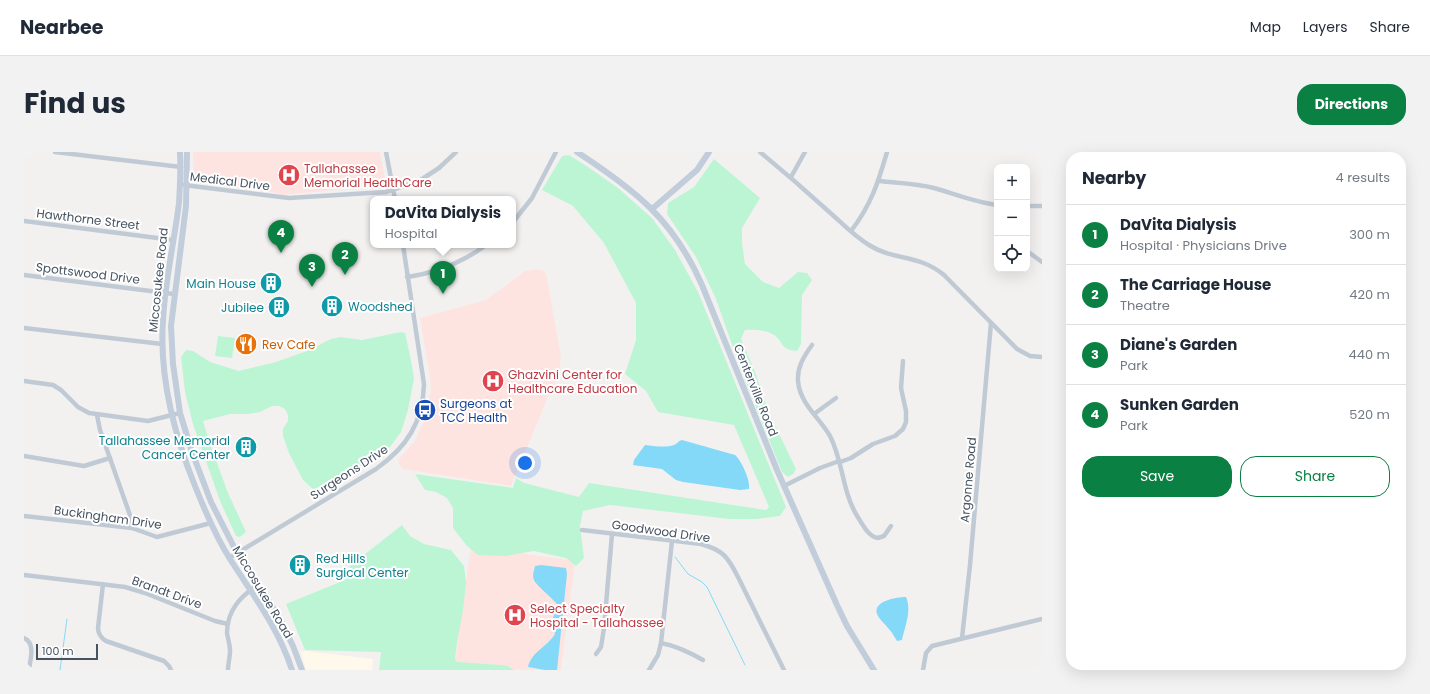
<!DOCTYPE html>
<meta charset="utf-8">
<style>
body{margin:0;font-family:Poppins,sans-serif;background:#f2f2f3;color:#1f2937}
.controls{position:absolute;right:12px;top:12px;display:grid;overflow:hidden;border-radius:8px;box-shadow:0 4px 16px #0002}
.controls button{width:36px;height:36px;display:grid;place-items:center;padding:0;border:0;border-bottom:1px solid #e0e1e3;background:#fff;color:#1f2937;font:20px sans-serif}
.scale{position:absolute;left:12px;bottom:10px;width:62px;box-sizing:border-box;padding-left:4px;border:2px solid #465361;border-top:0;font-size:11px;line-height:14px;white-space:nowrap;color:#465361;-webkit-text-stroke:3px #fff;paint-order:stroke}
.you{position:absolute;left:501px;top:311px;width:14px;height:14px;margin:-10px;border:3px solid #fff;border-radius:50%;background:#1a73e8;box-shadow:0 0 0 6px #1a73e833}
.badge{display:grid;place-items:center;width:26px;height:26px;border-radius:50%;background:#0b8043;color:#fff;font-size:13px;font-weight:700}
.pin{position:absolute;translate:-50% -33px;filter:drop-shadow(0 1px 2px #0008)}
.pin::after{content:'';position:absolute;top:21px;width:14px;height:12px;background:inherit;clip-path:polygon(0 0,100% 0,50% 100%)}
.popup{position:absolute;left:346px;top:44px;width:146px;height:52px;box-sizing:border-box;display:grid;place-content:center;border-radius:8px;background:#fff;filter:drop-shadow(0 1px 3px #0005);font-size:13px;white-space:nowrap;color:#747a83}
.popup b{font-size:15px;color:#1f2937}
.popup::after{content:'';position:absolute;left:50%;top:100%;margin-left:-8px;border:8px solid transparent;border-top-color:#fff}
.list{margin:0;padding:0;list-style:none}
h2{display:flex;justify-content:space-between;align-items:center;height:52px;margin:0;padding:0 16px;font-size:17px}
h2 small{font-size:13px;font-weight:400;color:#747a83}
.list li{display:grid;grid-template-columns:26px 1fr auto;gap:12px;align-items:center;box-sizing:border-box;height:60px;padding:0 16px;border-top:1px solid #e0e1e3}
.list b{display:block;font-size:15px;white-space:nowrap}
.list p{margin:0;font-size:13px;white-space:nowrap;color:#747a83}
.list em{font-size:13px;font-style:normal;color:#747a83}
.actions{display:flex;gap:8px;padding:12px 16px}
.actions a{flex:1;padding:9px 0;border:1px solid #0b8043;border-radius:16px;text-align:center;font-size:14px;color:#0b8043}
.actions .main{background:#0b8043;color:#fff}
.icon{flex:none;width:22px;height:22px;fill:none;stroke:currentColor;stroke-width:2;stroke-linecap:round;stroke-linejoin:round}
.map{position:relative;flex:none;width:1018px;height:518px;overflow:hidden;border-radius:16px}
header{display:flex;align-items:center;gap:24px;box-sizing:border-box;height:56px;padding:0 20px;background:#fff;border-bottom:1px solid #e0e1e3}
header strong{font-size:19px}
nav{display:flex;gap:22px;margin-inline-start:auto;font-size:14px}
.intro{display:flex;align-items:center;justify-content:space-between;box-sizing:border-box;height:96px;padding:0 24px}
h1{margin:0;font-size:28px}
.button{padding:10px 18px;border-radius:16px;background:#0b8043;color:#fff;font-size:14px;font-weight:700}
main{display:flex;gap:24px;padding:0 24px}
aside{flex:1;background:#fff;border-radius:16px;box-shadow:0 4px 16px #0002}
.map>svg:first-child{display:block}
.commercial{fill:#fef9ea}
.medical{fill:#fee4e0}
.green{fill:#bbf5d4}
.water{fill:#83d9f7}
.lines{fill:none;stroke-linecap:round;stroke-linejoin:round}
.stream{stroke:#83d9f7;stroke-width:1}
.street{stroke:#c0cad4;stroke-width:4.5}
.secondary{stroke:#c1cddb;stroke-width:6}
.labels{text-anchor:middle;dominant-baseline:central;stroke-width:4;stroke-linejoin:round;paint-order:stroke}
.health-label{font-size:12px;fill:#be3a42;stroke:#fff;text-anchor:start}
.street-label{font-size:12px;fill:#465361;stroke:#fff}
.culture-label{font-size:12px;fill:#0d838f;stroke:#fff;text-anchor:end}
.food-label{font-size:12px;fill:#c56008;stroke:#fff;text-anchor:start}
.transit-label{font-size:12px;fill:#164399;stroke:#fff;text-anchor:start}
</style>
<header>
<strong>Nearbee</strong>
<nav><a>Map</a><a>Layers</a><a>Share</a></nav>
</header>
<div class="intro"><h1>Find us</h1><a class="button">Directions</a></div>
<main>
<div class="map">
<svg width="1018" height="518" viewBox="0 0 1018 518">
<rect width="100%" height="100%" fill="#f3f1f0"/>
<polygon class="commercial" points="281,499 349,507 348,518 282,518 277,500"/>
<g class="medical">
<polygon points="169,0 356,0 362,33 259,43 252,41 175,30 170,25"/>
<polygon points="512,117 520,119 523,126 537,205 535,223 526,240 487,334 379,317 375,312 374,308 391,289 403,261 405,247 407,236 405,219 396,166 462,148 501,119"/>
<polygon points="447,394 551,409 537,518 430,517"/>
</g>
<g class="green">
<polygon points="545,3 564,15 594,36 628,66 651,98 674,140 762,355 756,364 733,367 705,367 586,353 559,359 556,374 560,406 552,414 542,406 510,399 481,404 454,403 443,394 429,376 429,356 423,346 412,340 401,338 391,322 489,336 492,326 500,331 555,345 565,331 742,358 745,355 710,273 634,260 622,239 601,222 612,188 612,151 580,91 549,54 518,38 538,4"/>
<path d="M 690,7 L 736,46 L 718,76 L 718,91 L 721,112 L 739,130 L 755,136 L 774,120 L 783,121 L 788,128 L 778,143 L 777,192 L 773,199 C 756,198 760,190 750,183 C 742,178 731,177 721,178 L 717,187 L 731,220 L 745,261 L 772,317 L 769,322 L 764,325 L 758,320 L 718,221 L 692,147 L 672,105 L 643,62 L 644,51 L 670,35 Z"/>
<polygon points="377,180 381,181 387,208 390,227 384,258 377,280 366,295 336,315 295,339 291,339 279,328 265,301 259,284 259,277 264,269 264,263 261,257 255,254 248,254 236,260 224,262 206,262 179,269 186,292 204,341 222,380 216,385 212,384 196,349 169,272 161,240 157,205 162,198 169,199 186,210 215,219 252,210 283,199 307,187 317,185 338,188"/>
<polygon points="194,184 211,186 208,206 191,204"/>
<polygon points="378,373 386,384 400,392 427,398 440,414 442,431 439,458 433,491 431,506 433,510 477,513 484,514 490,518 355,518 357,500 281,498 262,452 321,428 325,419 326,414"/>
</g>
<g class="water">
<path d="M 658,288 L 711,303 C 717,308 727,329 725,337 L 716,338 L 659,330 L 652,328 L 638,317 L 609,313 L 610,308 L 621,293 C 630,294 641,296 650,293 C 653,292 654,289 658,288 Z"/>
<path d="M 517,413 L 542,416 L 543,422 L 533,518 L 521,518 L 504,515 C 508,499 523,495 531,482 L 528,468 L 531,461 L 533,452 C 528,446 511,432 510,428 C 508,423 510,419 511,414 Z"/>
<path d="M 882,445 C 888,458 881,475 878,488 L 873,489 C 870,484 868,480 864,476 C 861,472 856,468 854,464 C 846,449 873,445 882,445 Z"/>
</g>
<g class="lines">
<g class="stream">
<polyline points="651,405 664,422 678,430 683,435 721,513"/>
<polyline points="36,518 43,467"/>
</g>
<g class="street">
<polyline points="31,0 157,15"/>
<polyline points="362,0 371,47"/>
<path d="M 736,0 C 759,19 781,38 803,58 C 817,70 830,84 845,93 C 870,109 895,102 920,123 L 993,197 L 1006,204 L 1018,205"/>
<polyline points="767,25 781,0"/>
<path d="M 855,29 C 873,31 892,31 910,36 C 931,42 951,50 973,53"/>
<polyline points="160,33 265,46 362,40 395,29 415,16 432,0"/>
<polyline points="1003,54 1018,54"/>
<polyline points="0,69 149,88"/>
<polyline points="489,70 508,46 532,0"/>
<path d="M 827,79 C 847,53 854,31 863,0"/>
<polyline points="1003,99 1018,110"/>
<polyline points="0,123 150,142"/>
<path d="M 383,125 C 411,121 439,110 462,93"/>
<polyline points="0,176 138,192"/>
<path d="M 788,193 C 780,204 773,215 774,229 C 776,252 795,265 806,284 C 819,309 818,338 832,362 C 837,370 844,385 854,386 L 860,384 L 867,374"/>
<polyline points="0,229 29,233 37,238 54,255 65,261 124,269 156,261"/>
<polyline points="790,262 812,246"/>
<polyline points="73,263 76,278 107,366 108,376"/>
<polyline points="0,304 60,314 86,306"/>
<polyline points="816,310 827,306 849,292 871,284 879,277 882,270 882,259 877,236 879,209"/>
<polyline points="760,334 796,316 815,309"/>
<polyline points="0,364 108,376 133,385 187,371"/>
<path d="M 558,378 L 677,392 C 699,398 704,405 714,425 L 760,518"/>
<path d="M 205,406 L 352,317 C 383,295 399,270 400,232 L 379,93"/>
<polyline points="0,423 101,435 121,441 191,469 204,472"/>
<path d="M 79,432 L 74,476 C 74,482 77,486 82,489 L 140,509 L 145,514 L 147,518"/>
<path d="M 0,486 C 12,491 6,508 5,518"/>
<polyline points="938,486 946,413 967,171"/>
<path d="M 637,491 C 653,494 665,500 679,508"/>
<polyline points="572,502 577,495 580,476 588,382"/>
<path d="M 204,518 C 204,512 206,505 206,499 C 206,493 204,487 203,481 C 203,458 217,444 234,433"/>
<polyline points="625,518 634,503 637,491 648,389"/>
<polyline points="899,518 902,501 908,494 1018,467"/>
</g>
<g class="secondary">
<path d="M 156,0 C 157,17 156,34 155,51 C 150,91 141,129 139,168 C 135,225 150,282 171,334 C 181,359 192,385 206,407 C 229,443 255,477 268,518"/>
<polyline points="163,0 162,54 147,174 149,212 156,261 168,300 187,350 213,401 248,454 256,467 269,494 278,518"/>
<path d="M 553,0 C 611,38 649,67 678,133 L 753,318 L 813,453 L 823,474 L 850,518"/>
<polyline points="628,57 673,18 685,0"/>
</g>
</g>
<defs>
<g id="hospital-disc" transform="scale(1.15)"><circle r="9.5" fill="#e0444e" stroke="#fff"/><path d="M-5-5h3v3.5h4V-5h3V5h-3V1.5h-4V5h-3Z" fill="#fff"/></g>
<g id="building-disc" transform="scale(1.15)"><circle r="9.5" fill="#0f9aa8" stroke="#fff"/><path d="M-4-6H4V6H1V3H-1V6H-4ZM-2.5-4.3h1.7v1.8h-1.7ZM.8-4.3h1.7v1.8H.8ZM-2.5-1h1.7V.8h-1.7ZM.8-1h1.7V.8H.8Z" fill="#fff"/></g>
<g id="restaurant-disc" transform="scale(1.15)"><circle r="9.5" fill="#e8710a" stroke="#fff"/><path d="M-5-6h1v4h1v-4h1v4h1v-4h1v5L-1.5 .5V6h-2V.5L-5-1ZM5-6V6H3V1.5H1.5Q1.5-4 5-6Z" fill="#fff"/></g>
<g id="bus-disc" transform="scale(1.15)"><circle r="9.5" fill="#1a4fb4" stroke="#fff"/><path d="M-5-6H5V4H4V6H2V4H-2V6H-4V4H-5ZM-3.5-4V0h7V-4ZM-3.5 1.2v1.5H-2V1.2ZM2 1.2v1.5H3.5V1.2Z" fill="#fff"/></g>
</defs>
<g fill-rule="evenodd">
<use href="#hospital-disc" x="265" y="23"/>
<use href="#building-disc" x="247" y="131"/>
<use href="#building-disc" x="308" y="154"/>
<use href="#building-disc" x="255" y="155"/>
<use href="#restaurant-disc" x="222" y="192"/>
<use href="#hospital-disc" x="469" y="229"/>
<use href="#bus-disc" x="401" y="258"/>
<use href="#building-disc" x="222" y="295"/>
<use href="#building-disc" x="276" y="413"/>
<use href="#hospital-disc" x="491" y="463"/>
</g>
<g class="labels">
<g class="health-label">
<text x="280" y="16">Tallahassee<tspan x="280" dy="14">Memorial HealthCare</tspan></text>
<text x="484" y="222">Ghazvini Center for<tspan x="484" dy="14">Healthcare Education</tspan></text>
<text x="506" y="456">Select Specialty<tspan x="506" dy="14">Hospital - Tallahassee</tspan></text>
</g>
<g class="street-label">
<text transform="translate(206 29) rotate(7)">Medical Drive</text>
<text transform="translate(64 67) rotate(7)">Hawthorne Street</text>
<text transform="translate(64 121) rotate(7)">Spottswood Drive</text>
<text transform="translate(134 128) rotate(-84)">Miccosukee Road</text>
<text transform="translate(732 238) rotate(68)">Centerville Road</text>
<text transform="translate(325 320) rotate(-33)">Surgeons Drive</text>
<text transform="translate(944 328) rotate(-85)">Argonne Road</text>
<text transform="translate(84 365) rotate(8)">Buckingham Drive</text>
<text transform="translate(637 379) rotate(8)">Goodwood Drive</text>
<text transform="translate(143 440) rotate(20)">Brandt Drive</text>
<text transform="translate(239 440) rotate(59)">Miccosukee Road</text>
</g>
<g class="culture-label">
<text x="232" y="131">Main House</text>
<text x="324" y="154" text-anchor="start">Woodshed</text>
<text x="240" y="155">Jubilee</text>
<text x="206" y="288">Tallahassee Memorial<tspan x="206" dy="14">Cancer Center</tspan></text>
<text x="292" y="406" text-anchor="start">Red Hills<tspan x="292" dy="14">Surgical Center</tspan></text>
</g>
<g class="food-label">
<text x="238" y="192">Rev Cafe</text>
</g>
<g class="transit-label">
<text x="416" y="251">Surgeons at<tspan x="416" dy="14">TCC Health</tspan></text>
</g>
</g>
</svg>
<div class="controls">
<button>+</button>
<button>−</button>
<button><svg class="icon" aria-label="locate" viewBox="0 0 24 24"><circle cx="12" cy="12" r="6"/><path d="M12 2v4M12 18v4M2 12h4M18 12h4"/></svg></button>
</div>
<div class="scale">100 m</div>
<div class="you"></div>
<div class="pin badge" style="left:419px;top:142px">1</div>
<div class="popup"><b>DaVita Dialysis</b>Hospital</div>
<div class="pin badge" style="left:321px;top:123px">2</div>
<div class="pin badge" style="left:288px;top:135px">3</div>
<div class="pin badge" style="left:257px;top:101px">4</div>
</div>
<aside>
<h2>Nearby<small>4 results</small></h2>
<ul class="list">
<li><span class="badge">1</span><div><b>DaVita Dialysis</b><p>Hospital · Physicians Drive</p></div><em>300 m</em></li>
<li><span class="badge">2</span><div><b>The Carriage House</b><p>Theatre</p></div><em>420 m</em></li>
<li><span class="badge">3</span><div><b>Diane's Garden</b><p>Park</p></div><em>440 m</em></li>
<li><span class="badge">4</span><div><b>Sunken Garden</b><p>Park</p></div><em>520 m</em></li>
</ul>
<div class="actions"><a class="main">Save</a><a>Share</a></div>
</aside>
</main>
